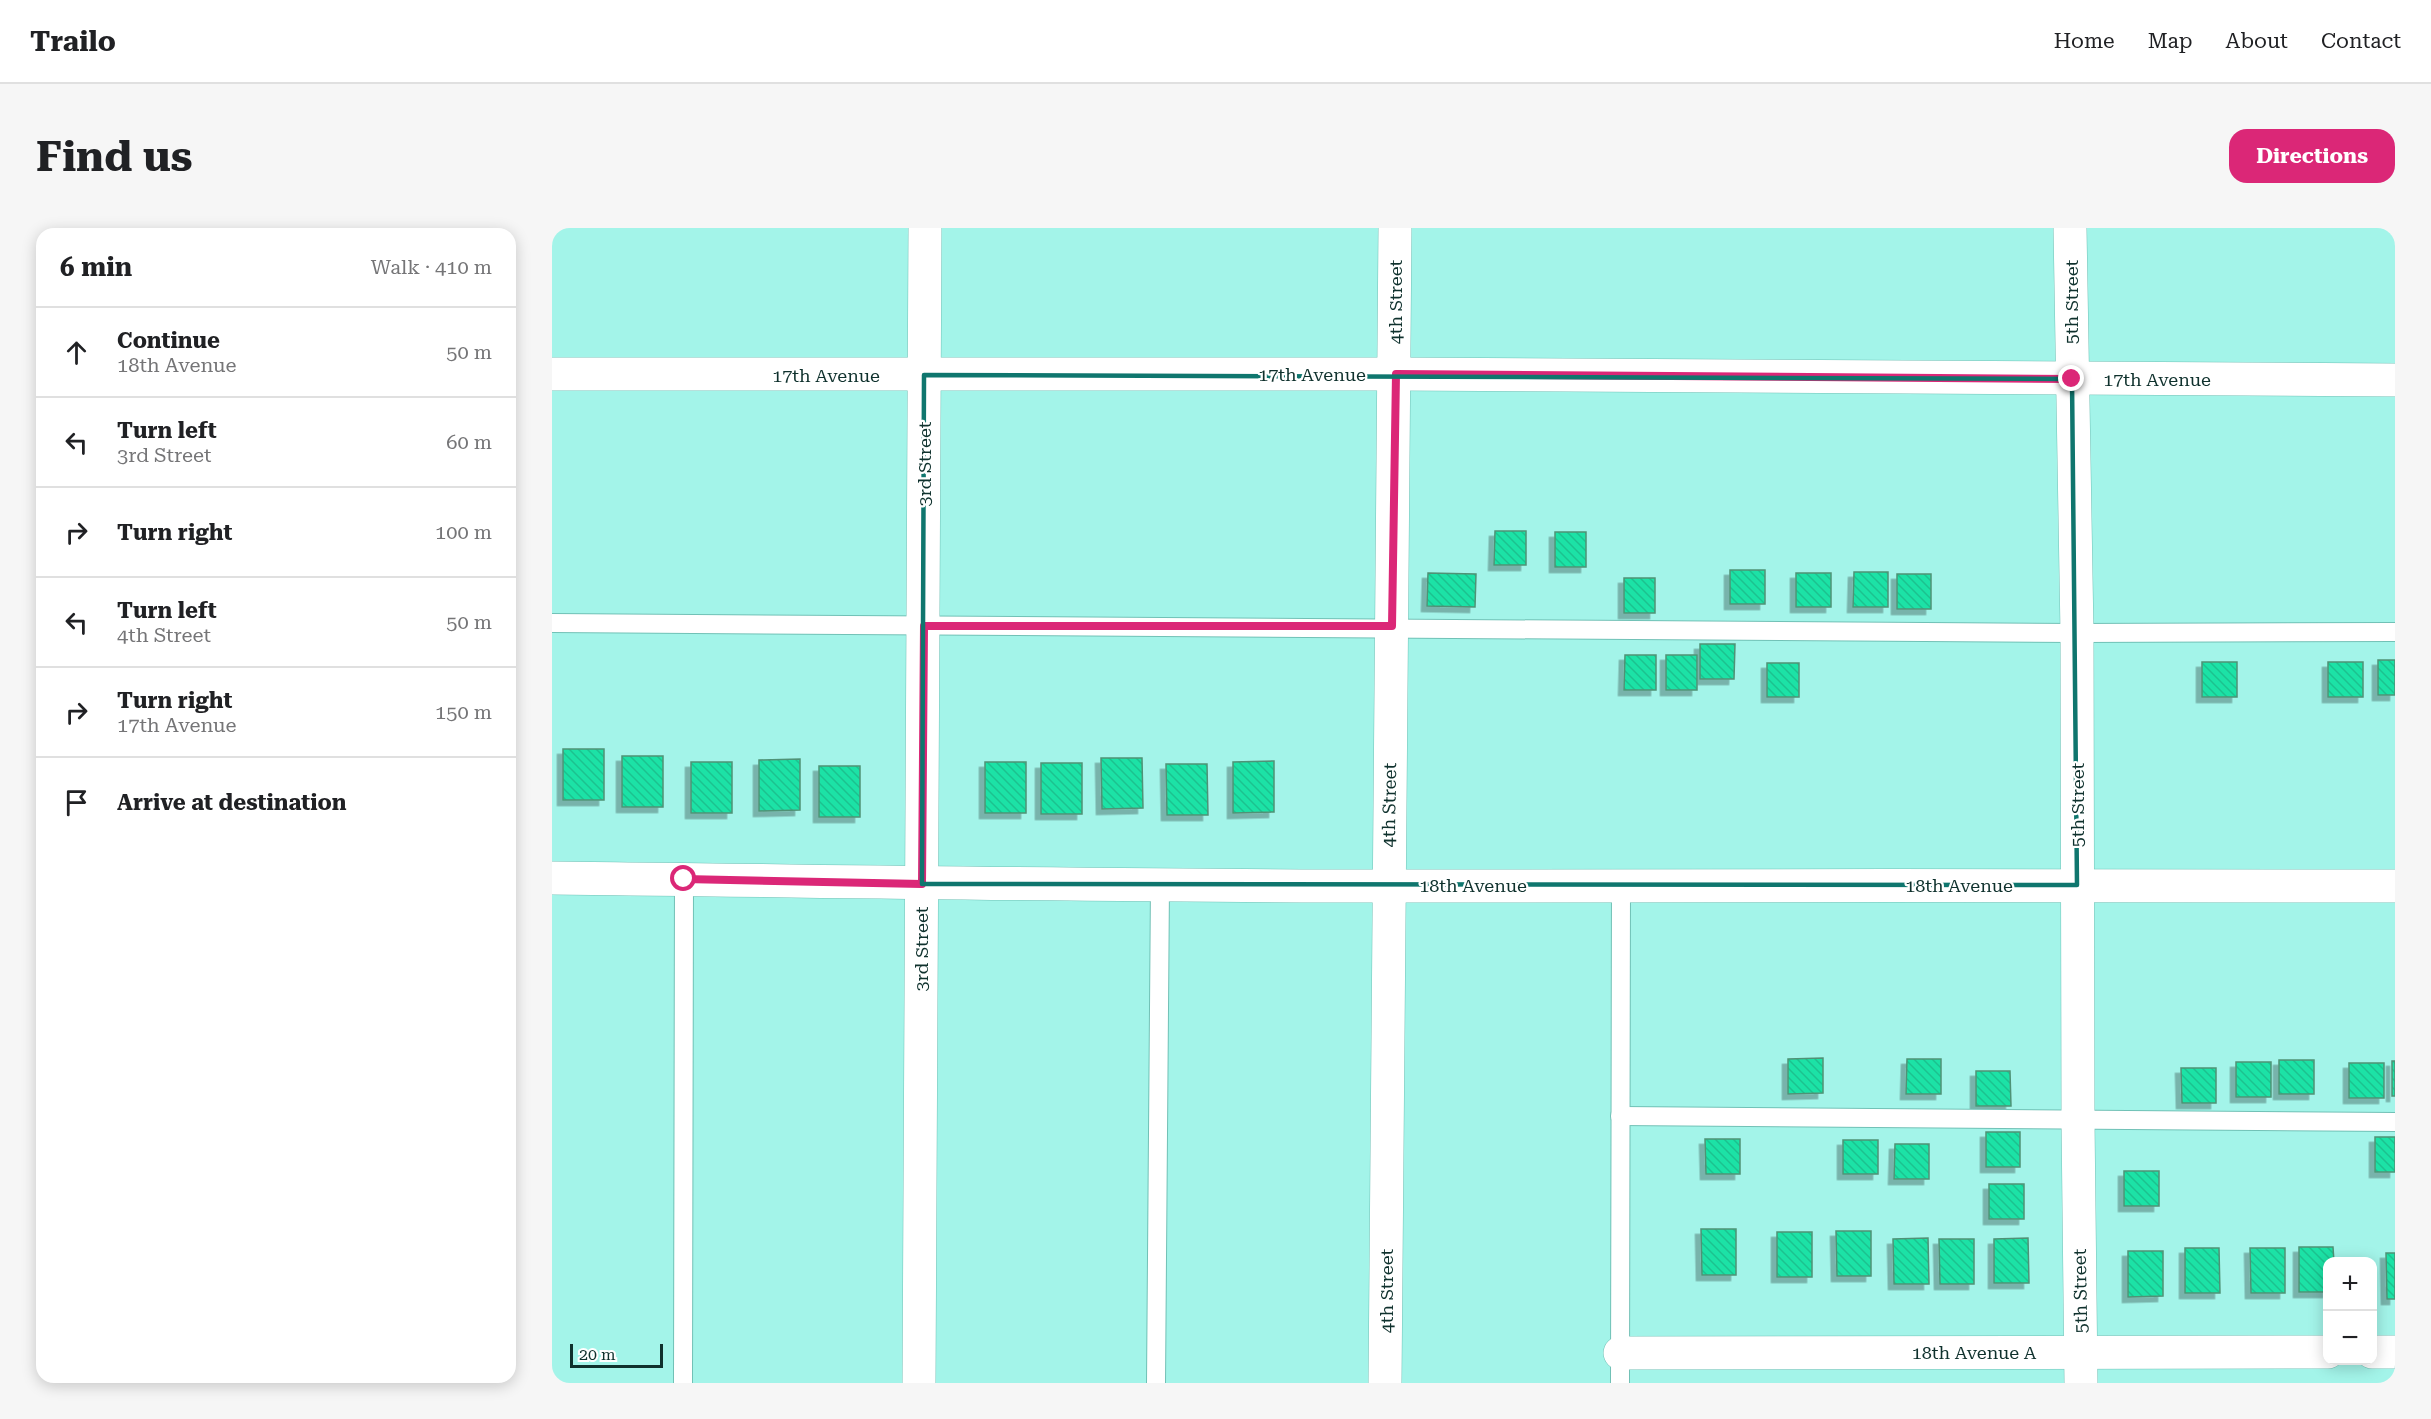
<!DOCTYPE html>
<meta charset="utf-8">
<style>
body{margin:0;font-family:"Roboto Serif",serif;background:#f6f6f6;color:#202124}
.controls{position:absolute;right:18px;bottom:18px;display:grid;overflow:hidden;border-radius:12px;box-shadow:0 3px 15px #0003}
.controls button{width:54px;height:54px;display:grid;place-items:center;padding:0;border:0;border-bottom:2px solid #e0e0e0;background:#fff;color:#202124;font:30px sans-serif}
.scale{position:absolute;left:18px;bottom:15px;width:93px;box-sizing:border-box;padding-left:6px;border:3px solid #0f312d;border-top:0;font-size:16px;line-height:21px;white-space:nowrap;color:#0f312d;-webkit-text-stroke:4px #fff;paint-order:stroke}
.stop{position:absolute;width:18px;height:18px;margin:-14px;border:4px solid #db2777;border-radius:50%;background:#fff}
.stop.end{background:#db2777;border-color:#fff;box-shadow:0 2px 6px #0008}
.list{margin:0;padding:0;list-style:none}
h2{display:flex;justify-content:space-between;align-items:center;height:78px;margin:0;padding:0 24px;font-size:26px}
h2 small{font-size:20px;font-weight:400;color:#757577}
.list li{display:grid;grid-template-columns:39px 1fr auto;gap:18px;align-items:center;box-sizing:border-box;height:90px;padding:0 24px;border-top:2px solid #e0e0e0}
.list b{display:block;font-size:22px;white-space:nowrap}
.list p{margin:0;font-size:20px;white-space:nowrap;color:#757577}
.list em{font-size:20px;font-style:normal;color:#757577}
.icon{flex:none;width:33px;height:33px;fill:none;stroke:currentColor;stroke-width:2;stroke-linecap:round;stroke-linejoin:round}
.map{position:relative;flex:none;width:1843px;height:1155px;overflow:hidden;border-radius:18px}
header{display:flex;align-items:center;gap:36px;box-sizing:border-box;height:84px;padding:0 30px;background:#fff;border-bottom:2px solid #e0e0e0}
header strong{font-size:28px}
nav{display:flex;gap:33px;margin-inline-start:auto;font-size:21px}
.intro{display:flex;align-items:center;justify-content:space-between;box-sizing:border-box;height:144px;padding:0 36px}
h1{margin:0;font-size:42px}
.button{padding:15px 27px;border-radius:18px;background:#db2777;color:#fff;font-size:21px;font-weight:700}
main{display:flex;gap:36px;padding:0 36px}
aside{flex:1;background:#fff;border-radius:18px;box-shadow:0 3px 15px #0003}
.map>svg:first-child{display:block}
.building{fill:url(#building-back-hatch);stroke:#509276;stroke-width:1.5;filter:url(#shadow)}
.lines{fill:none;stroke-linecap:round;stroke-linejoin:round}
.service-casing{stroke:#71c1b6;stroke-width:20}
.minor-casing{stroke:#71c1b6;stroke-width:34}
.service{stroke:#fff;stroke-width:18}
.minor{stroke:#fff;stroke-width:33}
.route{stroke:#db2777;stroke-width:8}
.marked{fill:none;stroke:#0f766e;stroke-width:4.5;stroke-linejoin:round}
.labels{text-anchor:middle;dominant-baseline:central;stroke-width:4.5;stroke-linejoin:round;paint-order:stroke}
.street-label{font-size:18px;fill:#0f312d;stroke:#fff}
</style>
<header>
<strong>Trailo</strong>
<nav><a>Home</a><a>Map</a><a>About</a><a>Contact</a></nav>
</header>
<div class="intro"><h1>Find us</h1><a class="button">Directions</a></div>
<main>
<aside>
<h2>6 min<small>Walk · 410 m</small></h2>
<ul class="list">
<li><svg class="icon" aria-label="ahead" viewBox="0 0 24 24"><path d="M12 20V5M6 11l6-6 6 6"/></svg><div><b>Continue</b><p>18th Avenue</p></div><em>50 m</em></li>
<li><svg class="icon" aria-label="left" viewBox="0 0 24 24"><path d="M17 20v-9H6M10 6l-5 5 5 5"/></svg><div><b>Turn left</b><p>3rd Street</p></div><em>60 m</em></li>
<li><svg class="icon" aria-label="right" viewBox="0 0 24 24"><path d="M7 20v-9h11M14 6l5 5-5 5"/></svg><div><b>Turn right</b></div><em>100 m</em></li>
<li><svg class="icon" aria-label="left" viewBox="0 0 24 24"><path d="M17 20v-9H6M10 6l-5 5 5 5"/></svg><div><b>Turn left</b><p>4th Street</p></div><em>50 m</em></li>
<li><svg class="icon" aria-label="right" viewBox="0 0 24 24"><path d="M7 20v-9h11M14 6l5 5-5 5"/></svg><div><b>Turn right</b><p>17th Avenue</p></div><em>150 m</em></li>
<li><svg class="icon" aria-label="arrive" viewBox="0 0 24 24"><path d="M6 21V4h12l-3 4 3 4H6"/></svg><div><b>Arrive at destination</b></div></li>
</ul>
</aside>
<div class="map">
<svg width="1843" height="1155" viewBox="0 0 1843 1155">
<defs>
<pattern id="building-back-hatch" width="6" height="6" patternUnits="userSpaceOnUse" patternTransform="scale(1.5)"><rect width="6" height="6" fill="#1fe2a6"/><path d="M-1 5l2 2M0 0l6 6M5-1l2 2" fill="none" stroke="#1bc28f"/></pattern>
<filter id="shadow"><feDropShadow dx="-5.5" dy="5.5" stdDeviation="0" flood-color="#0004"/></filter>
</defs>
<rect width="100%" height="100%" fill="#a3f4e9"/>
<g class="building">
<polygon points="943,303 974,303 974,337 942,337"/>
<rect x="1003" y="304" width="31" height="35"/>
<rect x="1178" y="342" width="35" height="34"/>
<polygon points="1302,344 1336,344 1336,379 1301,379"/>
<polygon points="876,345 924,346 923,379 875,378"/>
<rect x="1244" y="345" width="35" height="34"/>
<rect x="1345" y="346" width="34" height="35"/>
<rect x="1072" y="350" width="31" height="35"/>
<polygon points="1148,416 1183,416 1182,451 1148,451"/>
<polygon points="1073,427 1104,427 1104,462 1072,462"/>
<rect x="1114" y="427" width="31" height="35"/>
<rect x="1826" y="432" width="17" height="35"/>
<rect x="1650" y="434" width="35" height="35"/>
<rect x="1776" y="434" width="35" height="35"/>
<rect x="1215" y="435" width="32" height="34"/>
<rect x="11" y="521" width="41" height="51"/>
<rect x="70" y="528" width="41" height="51"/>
<polygon points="549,530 590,530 591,580 550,581"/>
<polygon points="248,531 248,582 207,583 207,532"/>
<polygon points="722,533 722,584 681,585 681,534"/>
<rect x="139" y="534" width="41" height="51"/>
<rect x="433" y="534" width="41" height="51"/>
<rect x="489" y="535" width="41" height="51"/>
<polygon points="614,536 655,536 656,587 615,587"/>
<rect x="267" y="538" width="41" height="51"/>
<polygon points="1271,830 1271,865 1236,866 1236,831"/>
<polygon points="1355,831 1389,831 1389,866 1354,866"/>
<rect x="1727" y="832" width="35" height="34"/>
<rect x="1840" y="833" width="3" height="35"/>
<rect x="1684" y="834" width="35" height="35"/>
<rect x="1797" y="835" width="35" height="35"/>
<polygon points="1629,840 1664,840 1664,875 1630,875"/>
<polygon points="1424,843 1458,843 1459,878 1424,878"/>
<rect x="1434" y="904" width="34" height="35"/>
<rect x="1823" y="909" width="20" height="35"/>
<polygon points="1153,911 1188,911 1188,946 1154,946"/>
<rect x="1291" y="912" width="35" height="34"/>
<polygon points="1343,916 1377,916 1377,951 1342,951"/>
<rect x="1572" y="943" width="35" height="35"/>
<rect x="1437" y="956" width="35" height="35"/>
<polygon points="1149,1001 1184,1001 1184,1047 1150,1047"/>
<polygon points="1284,1003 1319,1003 1319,1048 1285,1048"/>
<rect x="1225" y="1004" width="35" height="45"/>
<polygon points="1376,1010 1377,1056 1342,1056 1341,1011"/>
<polygon points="1476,1010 1477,1055 1442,1055 1442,1011"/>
<polygon points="1387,1011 1422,1011 1422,1056 1388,1056"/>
<polygon points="1747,1019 1781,1019 1782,1034 1776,1034 1776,1064 1747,1064"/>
<polygon points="1633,1020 1667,1020 1668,1065 1633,1065"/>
<polygon points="1698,1020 1733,1020 1733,1065 1699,1065"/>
<polygon points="1576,1023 1611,1023 1611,1068 1576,1069"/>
<polygon points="1834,1025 1843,1025 1843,1071 1835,1071"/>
</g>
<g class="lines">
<g class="service-casing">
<g id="service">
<polyline points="0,395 1525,405 1843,404"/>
<polyline points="1068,888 1843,894"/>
<polyline points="131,1155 132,651"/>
<polyline points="604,1155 608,656"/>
<polyline points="1068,1155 1069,656"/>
</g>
</g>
<g class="minor-casing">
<g id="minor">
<polyline points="1518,0 1525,405 1526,893 1529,1155"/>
<polyline points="0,146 844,146 1843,152"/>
<path d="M 0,650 C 278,653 556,658 833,658 C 1170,658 1506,657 1843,658"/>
<polyline points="1820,1124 1843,1124"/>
<polyline points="1068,1125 1776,1124"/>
<polyline points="367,1155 373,0"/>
<polyline points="833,1155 843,0"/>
</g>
</g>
<use href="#service" class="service"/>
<use href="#minor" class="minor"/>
</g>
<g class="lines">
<polyline class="route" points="132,651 370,656 372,398 840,398 844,146 1520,151"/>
</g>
<path class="marked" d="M 372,147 L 1520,151 L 1525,657 L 370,656 Z"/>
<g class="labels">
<g class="street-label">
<text transform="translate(843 74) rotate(-90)">4th Street</text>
<text transform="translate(1519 74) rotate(-90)">5th Street</text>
<text x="760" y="146">17th Avenue</text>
<text x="274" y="147">17th Avenue</text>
<text x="1605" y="151">17th Avenue</text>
<text transform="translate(372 236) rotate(-90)">3rd Street</text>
<text transform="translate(837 577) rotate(-89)">4th Street</text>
<text transform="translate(1525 577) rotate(-90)">5th Street</text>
<text x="921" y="657">18th Avenue</text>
<text x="1407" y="657">18th Avenue</text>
<text transform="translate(369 721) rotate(-90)">3rd Street</text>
<text transform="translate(834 1063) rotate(-90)">4th Street</text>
<text transform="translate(1528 1063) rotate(-91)">5th Street</text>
<text x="1422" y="1124">18th Avenue A</text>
</g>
</g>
</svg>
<div class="controls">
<button>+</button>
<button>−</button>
</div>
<div class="scale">20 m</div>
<div class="stop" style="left:132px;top:651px"></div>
<div class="stop end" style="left:1520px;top:151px"></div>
</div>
</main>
